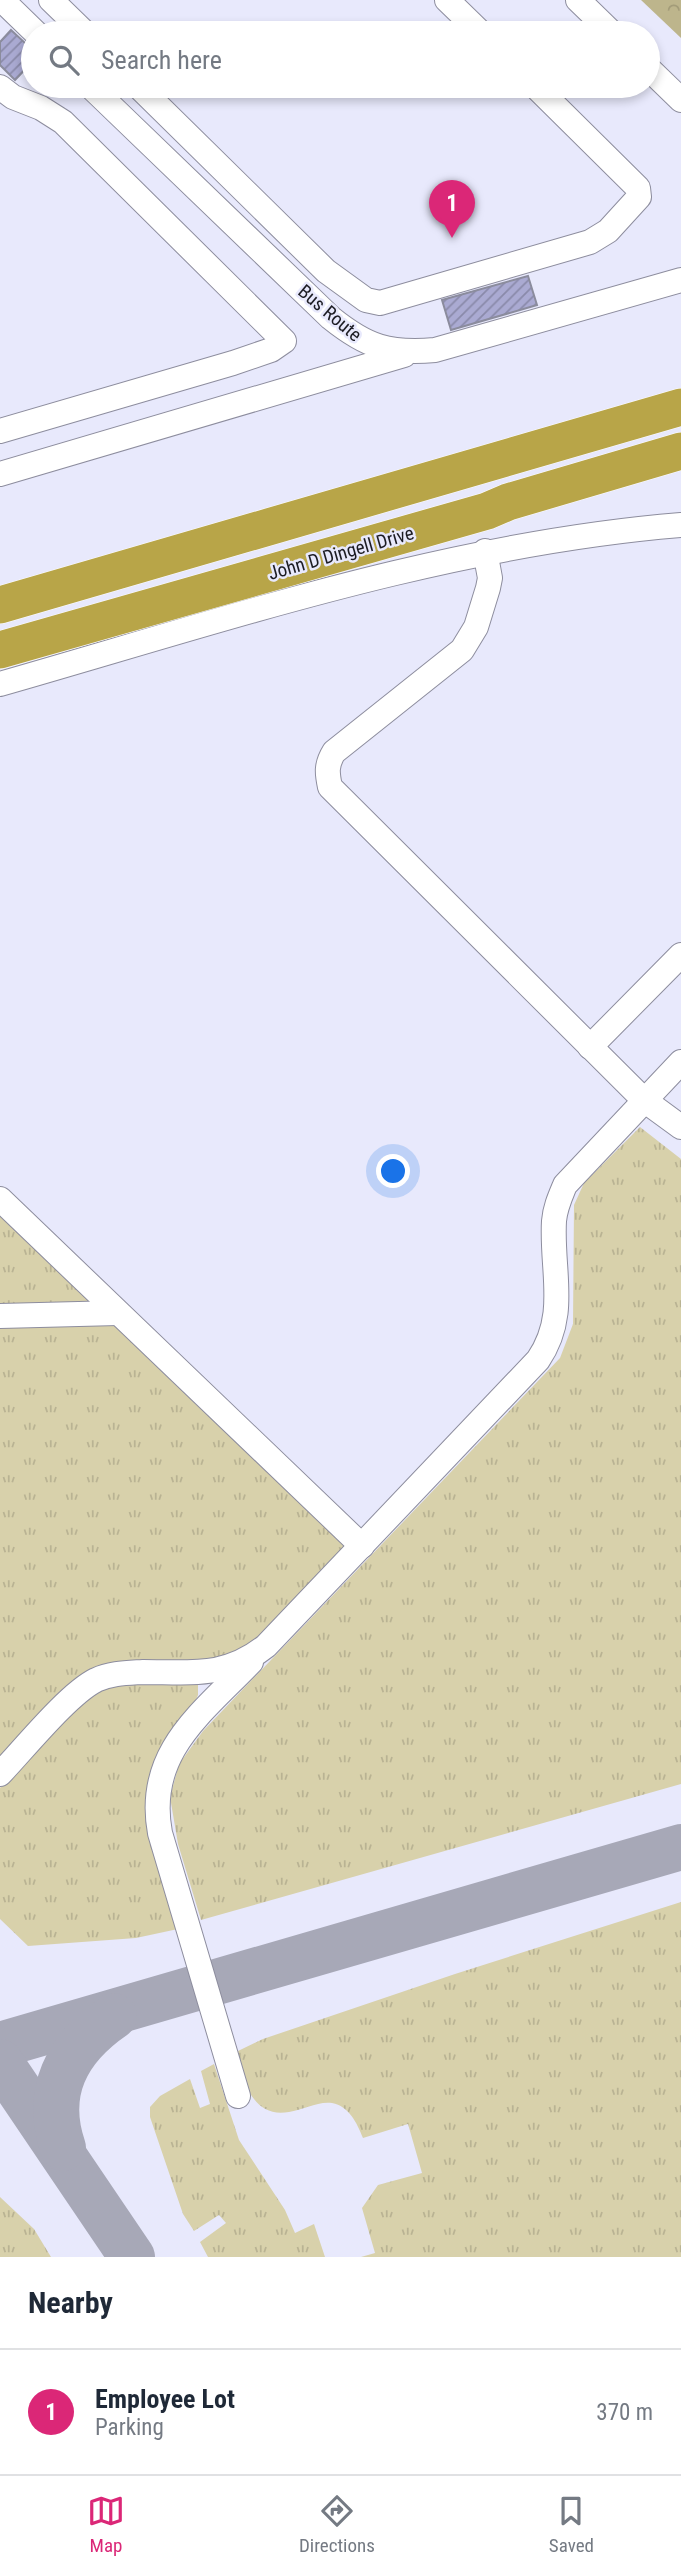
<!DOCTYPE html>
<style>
body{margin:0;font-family:"Roboto Condensed",sans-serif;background:#f2f2f3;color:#1f2937}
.you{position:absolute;left:394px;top:1172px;width:24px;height:24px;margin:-18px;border:5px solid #fff;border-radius:50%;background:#1a73e8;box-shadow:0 0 0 10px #1a73e833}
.badge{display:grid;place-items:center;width:46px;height:46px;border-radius:50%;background:#db2777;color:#fff;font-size:23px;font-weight:700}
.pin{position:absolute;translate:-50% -58px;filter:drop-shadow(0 2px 4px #0008)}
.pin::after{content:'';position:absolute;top:37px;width:24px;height:21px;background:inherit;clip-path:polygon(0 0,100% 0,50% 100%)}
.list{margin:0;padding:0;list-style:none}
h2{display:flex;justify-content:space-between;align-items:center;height:91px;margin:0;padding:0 28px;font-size:30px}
h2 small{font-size:23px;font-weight:400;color:#747a83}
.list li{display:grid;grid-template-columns:46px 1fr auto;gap:21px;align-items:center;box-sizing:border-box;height:126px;padding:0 28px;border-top:2px solid #e0e1e3}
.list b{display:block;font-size:26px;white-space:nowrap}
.list p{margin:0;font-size:23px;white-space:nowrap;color:#747a83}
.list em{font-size:23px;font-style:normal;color:#747a83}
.icon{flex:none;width:38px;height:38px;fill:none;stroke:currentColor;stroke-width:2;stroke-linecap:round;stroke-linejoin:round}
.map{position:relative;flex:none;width:681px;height:2257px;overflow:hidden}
.search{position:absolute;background:#fff;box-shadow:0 4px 10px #0003;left:21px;right:21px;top:21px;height:77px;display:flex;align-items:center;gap:18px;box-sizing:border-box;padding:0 24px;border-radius:38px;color:#747a83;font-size:26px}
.sheet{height:217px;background:#fff}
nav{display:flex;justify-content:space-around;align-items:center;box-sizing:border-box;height:98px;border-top:2px solid #e0e1e3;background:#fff;font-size:19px;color:#747a83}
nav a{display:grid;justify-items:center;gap:4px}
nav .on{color:#db2777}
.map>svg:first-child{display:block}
.grass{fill:url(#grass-tufts)}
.forest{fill:url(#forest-crowns)}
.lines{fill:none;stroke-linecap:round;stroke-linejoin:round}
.taxiway{stroke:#a7a8b7;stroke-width:46}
.building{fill:url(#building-hatch);stroke:#8b8c9d;stroke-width:2}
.minor-casing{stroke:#8d8d9e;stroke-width:26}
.highway-casing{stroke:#fff;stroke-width:38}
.minor{stroke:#fff;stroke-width:24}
.highway{stroke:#b8a548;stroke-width:37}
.labels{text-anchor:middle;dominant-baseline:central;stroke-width:5;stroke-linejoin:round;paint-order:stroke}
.street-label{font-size:19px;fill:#1c1c23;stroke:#e8e9fc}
</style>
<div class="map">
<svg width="681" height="2257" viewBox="0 0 681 2257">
<defs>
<pattern id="grass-tufts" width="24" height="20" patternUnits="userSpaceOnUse" patternTransform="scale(1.75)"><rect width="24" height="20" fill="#d8d1ab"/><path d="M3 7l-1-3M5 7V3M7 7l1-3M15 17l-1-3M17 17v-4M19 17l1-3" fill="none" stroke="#b9b393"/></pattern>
<pattern id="forest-crowns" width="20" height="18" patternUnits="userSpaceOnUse" patternTransform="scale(1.75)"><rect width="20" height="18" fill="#bdb58c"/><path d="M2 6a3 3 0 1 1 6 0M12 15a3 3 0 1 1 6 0" fill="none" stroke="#a29b78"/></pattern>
<pattern id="building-hatch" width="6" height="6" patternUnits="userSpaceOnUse" patternTransform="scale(1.75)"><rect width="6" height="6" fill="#aaaad2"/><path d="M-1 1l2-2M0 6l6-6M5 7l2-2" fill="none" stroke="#8a8aaa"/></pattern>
</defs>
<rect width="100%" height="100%" fill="#e8e9fc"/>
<g class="grass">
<polygon points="640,1127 681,1159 681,1784 201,1920 178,1844 170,1797 179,1764 203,1731 560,1358 573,1324 574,1205 584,1183"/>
<polygon points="0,1211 94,1301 0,1307"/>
<polygon points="0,1323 113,1324 342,1541 344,1551 250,1646 212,1661 120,1662 0,1759"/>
<polygon points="198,1681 198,1695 195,1702 165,1742 178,1929 136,1938 28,1946 0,1919 0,1788 90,1693 110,1686"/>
<path d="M 681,1902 L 681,2257 L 361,2257 L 375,2253 L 362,2208 L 378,2185 L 422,2173 L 408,2124 L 363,2138 C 357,2123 349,2106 332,2103 C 318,2101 303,2110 289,2112 C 253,2119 241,2080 238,2051 L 263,2039 L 455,1974 Z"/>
<polygon points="214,2064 239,2140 285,2210 295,2233 314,2224 325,2257 208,2257 200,2242 226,2223 219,2215 194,2231 183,2214 150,2117 150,2107 160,2096 190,2079 200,2108 210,2104 201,2071"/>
<polygon points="0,2197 34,2229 51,2257 0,2257"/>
</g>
<polygon class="forest" points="641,0 681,0 681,38"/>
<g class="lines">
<g class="taxiway">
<polyline points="0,2045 681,1847"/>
<polyline points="0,2062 132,2257"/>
<path d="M 63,2148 C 44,2092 66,2049 114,2016"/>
</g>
</g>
<g class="building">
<polygon points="11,30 26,44 33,47 33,61 15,80 0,65 0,42"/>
<polygon points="528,276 537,305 451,330 442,300"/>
</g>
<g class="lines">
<g class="minor-casing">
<g id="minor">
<polyline points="2,0 36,33"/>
<polyline points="51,0 85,33"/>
<polyline points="447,0 481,33"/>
<polyline points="578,0 612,33"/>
<polyline points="648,68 681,100"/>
<path d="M 90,86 L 331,318 C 367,347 389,354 435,350 L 681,280"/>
<polyline points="138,86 326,271 366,300 380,303 590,242 608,231 639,197 638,188 535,86"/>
<polyline points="0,87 13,97 41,108 63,122 284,341 271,350 233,363 0,431"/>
<polyline points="0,474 404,355"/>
<path d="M 485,551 L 490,578 L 488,588 L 476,627 L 462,650 L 334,752 C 326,765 327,773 330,787 L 644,1100 L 681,1127"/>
<path d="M 0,684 C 224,620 447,544 681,525"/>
<polyline points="590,1047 681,955"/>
<polyline points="0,1199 362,1546"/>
<polyline points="0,1316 118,1313"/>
<path d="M 0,1774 C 23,1750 68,1694 96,1680 C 111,1673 127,1673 143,1672 C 192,1672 226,1678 266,1646 L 538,1360 C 569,1315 551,1271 554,1221 C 555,1208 560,1197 565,1185 L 681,1062"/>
<path d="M 238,2096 L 160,1833 C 145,1753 201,1714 251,1662"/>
</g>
</g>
<g class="highway-casing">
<g id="highway">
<polyline points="0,605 681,407"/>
<polyline points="0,650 487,511 508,502 681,451"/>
</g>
</g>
<use href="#minor" class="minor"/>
<use href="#highway" class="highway"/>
</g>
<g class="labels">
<g class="street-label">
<text transform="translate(330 313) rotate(40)">Bus Route</text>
<text transform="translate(341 553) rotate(-16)">John D Dingell Drive</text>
</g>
</g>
</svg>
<div class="you"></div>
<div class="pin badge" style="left:452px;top:238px">1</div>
<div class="search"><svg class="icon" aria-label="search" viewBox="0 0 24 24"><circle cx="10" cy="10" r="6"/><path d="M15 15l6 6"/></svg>Search here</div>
</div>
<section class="sheet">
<h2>Nearby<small></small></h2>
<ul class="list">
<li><span class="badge">1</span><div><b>Employee Lot</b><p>Parking</p></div><em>370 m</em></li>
</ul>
</section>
<nav>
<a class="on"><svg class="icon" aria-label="map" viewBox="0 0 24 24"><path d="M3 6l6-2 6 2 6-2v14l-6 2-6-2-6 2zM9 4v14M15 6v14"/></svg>Map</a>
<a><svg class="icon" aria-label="directions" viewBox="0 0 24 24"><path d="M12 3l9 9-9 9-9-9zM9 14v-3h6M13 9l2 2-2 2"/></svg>Directions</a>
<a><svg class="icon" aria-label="saved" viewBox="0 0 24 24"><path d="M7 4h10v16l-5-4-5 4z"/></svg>Saved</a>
</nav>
